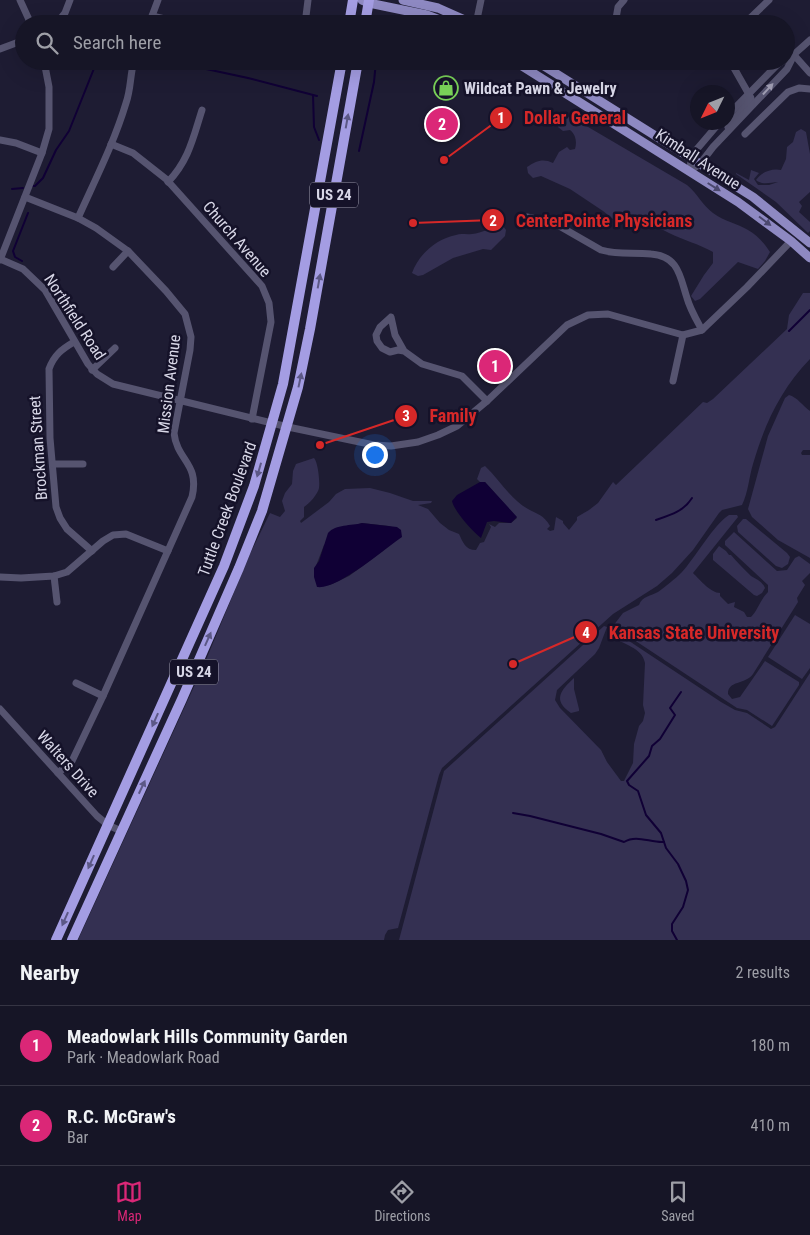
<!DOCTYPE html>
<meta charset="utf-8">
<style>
body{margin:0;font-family:"Roboto Condensed",sans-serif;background:#232232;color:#f1f3f6}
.compass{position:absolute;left:690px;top:85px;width:45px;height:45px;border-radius:50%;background:#161526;box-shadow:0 5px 20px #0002;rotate:227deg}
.you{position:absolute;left:374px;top:454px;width:18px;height:18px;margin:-12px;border:4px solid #fff;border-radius:50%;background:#1a73e8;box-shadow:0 0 0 8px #1a73e833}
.badge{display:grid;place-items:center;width:32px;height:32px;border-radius:50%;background:#db2777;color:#fff;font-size:16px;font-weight:700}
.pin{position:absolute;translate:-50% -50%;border:2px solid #fff;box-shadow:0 1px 5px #0006}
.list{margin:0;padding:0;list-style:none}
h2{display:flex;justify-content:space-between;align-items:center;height:65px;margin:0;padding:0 20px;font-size:21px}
h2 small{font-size:16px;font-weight:400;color:#9e9fa7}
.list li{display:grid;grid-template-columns:32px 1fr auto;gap:15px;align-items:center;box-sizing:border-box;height:80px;padding:0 20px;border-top:1px solid #353443}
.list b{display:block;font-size:19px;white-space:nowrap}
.list p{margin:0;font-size:16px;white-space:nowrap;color:#9e9fa7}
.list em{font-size:16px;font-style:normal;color:#9e9fa7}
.icon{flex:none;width:28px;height:28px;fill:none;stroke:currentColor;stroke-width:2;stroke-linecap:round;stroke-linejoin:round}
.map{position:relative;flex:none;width:810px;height:940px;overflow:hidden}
.search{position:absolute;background:#161526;box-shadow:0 5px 20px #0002;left:15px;right:15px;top:15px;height:55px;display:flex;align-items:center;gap:12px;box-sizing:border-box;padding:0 18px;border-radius:28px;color:#9e9fa7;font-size:19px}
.sheet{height:225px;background:#161526}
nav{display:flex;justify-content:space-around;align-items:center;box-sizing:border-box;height:70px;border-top:1px solid #353443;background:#161526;font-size:14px;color:#9e9fa7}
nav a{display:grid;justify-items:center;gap:2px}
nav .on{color:#db2777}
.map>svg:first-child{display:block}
.green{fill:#343052;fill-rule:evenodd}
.water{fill:#100035}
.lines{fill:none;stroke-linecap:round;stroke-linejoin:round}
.stream{stroke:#100035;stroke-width:2}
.minor{stroke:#565470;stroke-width:7}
.major{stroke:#8e89c2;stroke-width:9}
.highway{stroke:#a49de3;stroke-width:10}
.oneway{fill:#9e9cb1}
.oneway2{fill:#5c5886}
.oneway3{fill:#4b486e}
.labels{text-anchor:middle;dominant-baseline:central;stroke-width:5;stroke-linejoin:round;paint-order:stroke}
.shield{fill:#151229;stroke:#9e9cae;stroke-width:1}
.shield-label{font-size:15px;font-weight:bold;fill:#d8d7e7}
.poi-label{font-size:16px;font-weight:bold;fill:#d8d7e7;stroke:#151229;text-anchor:start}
.street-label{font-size:16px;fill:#d8d7e7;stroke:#151229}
.leader{fill:none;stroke:#d62828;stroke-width:2}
.callout-dot{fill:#d62828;stroke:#151229;stroke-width:2}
.mark-label{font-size:15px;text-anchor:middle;font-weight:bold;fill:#fff}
.callout-label{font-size:18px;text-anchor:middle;font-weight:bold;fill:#d62828;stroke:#151229;stroke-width:5;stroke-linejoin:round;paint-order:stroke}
</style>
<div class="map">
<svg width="810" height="940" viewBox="0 0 810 940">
<rect width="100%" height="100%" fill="#1e1c33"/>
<g class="green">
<path d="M 555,113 L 567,116 L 583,124 L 687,185 C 697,193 703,206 713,213 C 725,222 737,223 748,230 C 757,235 765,244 770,252 L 765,261 L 758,269 L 738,262 L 700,299 L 695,301 L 691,296 L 704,275 L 713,263 L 713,252 C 699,244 683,240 669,233 C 656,227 644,216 630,214 L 622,220 L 613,219 L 603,211 L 570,189 L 541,176 L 533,178 L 528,173 L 527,167 C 536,161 543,158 553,163 L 559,152 L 567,147 L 570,150 L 575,149 C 577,142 576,135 570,130 L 563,131 L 558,127 Z"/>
<path d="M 801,129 L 806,132 L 810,154 L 810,192 L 799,202 L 802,206 L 799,212 L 810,222 L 810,231 L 808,233 L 776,202 L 736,174 L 736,173 L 749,180 L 751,170 L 759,173 L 754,179 L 758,185 L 769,185 L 778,182 C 771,182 763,186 756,180 C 761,172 772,168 781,170 L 786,159 L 787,147 L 793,142 L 796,132 Z"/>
<path d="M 503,226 L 506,230 L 505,236 L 491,250 L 483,249 L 453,258 L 423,275 L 418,276 L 412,273 C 419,254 436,239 456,235 C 461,233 466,235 472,234 C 482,233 492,227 503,226 Z"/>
<path d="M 803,293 L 810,293 L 810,359 C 781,389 765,423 753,464 C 749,477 748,493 742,505 L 722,510 L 719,513 L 693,550 L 672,573 L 657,586 L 613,614 L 442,768 L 439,775 L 398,928 L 388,930 L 385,935 L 384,940 L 78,940 L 203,667 L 250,554 L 270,513 L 280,517 L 285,511 L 282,501 L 285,493 L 292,484 L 293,471 L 296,464 L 314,458 C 318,462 320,482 319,488 C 318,494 309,504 304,507 L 304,517 L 300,521 L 301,523 L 329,502 L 336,494 L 345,489 L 370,488 L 390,493 L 413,501 L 432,501 L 431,503 L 418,505 L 428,509 L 440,523 L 449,530 L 459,534 C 463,542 465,550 476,550 L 480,543 L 484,542 L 491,527 L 489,524 L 495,527 L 499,523 L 511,523 L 517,518 L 485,482 L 480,482 L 477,479 L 481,468 L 485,466 C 500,480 510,499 528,509 C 537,514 544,515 550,526 L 547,529 L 550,531 L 554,530 L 556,517 L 563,521 L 563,523 L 569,530 L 577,520 L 577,517 L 589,510 L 598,503 L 613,482 L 616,485 L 703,402 L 707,403 L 713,399 L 787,329 L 789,315 ZM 362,523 L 389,526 L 401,530 L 383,551 L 349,576 L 330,585 L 317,583 L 314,571 L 324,545 L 356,525 Z"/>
<polygon points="494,350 511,366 495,381 479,365"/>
<path d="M 789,395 C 797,397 803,406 810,411 L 810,450 L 803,450 L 801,453 L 802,455 L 810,455 L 810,558 L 778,540 L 752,517 L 748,509 L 768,436 L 785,398 Z"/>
<path d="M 729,515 L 737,515 L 738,517 L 693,573 C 700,580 711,593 720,593 L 720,596 L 728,604 L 735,602 L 734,607 L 744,612 L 747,617 L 751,617 C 758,610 760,600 768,592 L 768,585 L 725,545 L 725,541 L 734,532 L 777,571 L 787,570 L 795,558 L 799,556 L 810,564 L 810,573 L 802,581 L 805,585 L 797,598 L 798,602 L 753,674 C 745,685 728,680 728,694 L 732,699 L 740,697 L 765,661 L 799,682 L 799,685 L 772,726 L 747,710 L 737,708 L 613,626 L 623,613 L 639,605 C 642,596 651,596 658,592 C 665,587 675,579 682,572 C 695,558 714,524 729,515 Z"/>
<polygon points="743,519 746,519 787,553 790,557 788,564 782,568 776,566 738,532 737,526"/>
<path d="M 719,546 L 726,551 L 729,555 L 731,555 C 737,562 745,570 751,576 C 756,579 762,581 765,588 L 762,593 L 757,596 L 754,595 L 713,560 L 713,554 Z"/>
<polygon points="795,615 810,624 810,668 802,679 768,657"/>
<path d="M 604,626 L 607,627 L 599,648 L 595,654 L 557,690 L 555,700 L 560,708 L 601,750 L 607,762 L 621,781 L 624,781 L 633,763 L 634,744 L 639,726 L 643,721 L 645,713 L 643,705 L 645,663 C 642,647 623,645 612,636 L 611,629 L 721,702 L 735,710 L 747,713 L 771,729 L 775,727 L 810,673 L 810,940 L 399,940 L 444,771 Z"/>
<path d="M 574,678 L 574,689 L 579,709 L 579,711 L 571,713 C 552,700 561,690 574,678 Z"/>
</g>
<g class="water">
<path d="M 480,482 L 485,482 L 517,517 L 511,523 L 494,521 L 487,522 L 481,538 C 473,532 454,511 452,501 L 457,495 Z"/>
<path d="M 362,523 L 397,527 L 401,530 L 402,537 C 384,549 338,590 317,587 L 314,577 L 314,568 L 319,561 L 328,533 C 336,524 351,526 362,523 Z"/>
</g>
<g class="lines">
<g class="stream">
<polyline points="169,61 248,78 317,96"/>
<polyline points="313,95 314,127 319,140"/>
<polyline points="359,151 374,82 376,61"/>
<polyline points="33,186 35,186 43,178 56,150 69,131 97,61"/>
<polyline points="12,189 23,188"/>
<polyline points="22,261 15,257 13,251 28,213"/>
<polyline points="789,331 810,310"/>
<path d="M 656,520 C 671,515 684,511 692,498"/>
<path d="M 513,813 L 530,816 L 601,834 L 624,842 C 637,834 650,843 664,842"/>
<polyline points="677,940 672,931 672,924 683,907 688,890 686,881 678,864 666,848 661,833 646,815 638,791 629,785 627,781 649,756 652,746 660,739 675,715 670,708 681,692"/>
</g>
<g class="minor">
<polyline points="20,0 31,24"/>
<polyline points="152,16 186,24"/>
<polyline points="56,24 65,13 70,0"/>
<polyline points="149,24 158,0"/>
<polyline points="305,24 308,0"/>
<polyline points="476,24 481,0"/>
<polyline points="615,24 618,7 624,0"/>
<polyline points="744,24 769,0"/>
<polyline points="0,49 24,40"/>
<polyline points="794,55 810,73"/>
<polyline points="791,57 810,40"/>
<polyline points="653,61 661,63 675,61"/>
<polyline points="728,115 778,64 783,61"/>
<path d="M 728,127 C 735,116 745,109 751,98 L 730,61"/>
<polyline points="745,134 788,92 799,88 810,89"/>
<polyline points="0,140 16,143 42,153"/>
<polyline points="111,144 133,153 166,179 262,286 269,303 271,322 252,419"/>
<polyline points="690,171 700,164 713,147 787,69 794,55"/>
<polyline points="690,171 691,159 697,149 720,122"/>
<path d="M 168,182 C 189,160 193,138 202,110"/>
<path d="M 25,197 L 78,218 L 96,228 L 128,251 L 166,291 L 185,314 L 191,337 L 190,350 L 174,433 C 177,461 200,463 192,497 L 103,696 L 72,761 L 58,773"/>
<path d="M 527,217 L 554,223 L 601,250 C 618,255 633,252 651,254 C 679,256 680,277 687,298 C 690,309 696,319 702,330"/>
<path d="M 78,218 C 95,180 114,143 126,103 C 131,89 130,75 134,61"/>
<polyline points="0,259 23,269 45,290 88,364 97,374 113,384 288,427 374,445 391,446 418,442 438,435 457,426 487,401 567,325 588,315 608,314 683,335"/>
<polyline points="0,260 42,153 49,129 49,87 44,61"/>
<polyline points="113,267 128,251"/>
<path d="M 74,342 C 62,349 54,355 49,369 L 50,438 L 56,507 L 60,518 L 67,529 L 92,551"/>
<polyline points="404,351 395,335 391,317 380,327 376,335 377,341 382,348 390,352 398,350 404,351 422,364 462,376 487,401"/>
<polyline points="92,370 115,348"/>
<polyline points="673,381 683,335 702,330 747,287 791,241"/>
<polyline points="53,464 83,464"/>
<polyline points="54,576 57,602"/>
<polyline points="0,577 21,578 54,576 67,572 103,541 113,535 126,534 168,551"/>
<polyline points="76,683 103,696"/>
<polyline points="0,709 97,816 108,825 121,831"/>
</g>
<g class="major">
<polyline points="362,0 369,3 427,15 450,24"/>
<polyline points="403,0 438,8 474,24"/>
<polyline points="514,61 738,202 791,241 810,258"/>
<polyline points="536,61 753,197 810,243"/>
</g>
<g class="highway">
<polyline points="349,24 353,0"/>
<polyline points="365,24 369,0"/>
<polyline points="56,940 224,566 254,486 283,384 342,61"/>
<polyline points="72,940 182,699 239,568 262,511 298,387 310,329 358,61"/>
</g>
</g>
<defs><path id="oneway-solid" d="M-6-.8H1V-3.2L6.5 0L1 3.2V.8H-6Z" transform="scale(1.25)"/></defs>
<use class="oneway" href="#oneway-solid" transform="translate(768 89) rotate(-47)"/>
<g class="oneway2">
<use href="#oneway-solid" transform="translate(347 121) rotate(-80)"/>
<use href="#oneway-solid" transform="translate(319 281) rotate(-80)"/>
<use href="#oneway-solid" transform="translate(300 380) rotate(-78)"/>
<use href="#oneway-solid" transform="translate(259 470) rotate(106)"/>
<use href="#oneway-solid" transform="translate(208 639) rotate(-66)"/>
<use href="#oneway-solid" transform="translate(155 720) rotate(114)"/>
<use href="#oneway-solid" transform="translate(142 787) rotate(-65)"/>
<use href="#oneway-solid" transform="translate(91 862) rotate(114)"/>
<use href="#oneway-solid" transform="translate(65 919) rotate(114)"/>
</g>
<g class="oneway3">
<use href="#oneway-solid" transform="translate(714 187) rotate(32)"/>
<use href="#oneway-solid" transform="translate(765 221) rotate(37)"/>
</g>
<defs>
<g id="shop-ring" transform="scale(1.25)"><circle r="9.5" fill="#151229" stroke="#79d158" stroke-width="1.5"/><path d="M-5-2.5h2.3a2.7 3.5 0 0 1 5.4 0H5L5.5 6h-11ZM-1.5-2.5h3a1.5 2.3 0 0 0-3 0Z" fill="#79d158"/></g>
</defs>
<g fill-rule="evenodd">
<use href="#shop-ring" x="446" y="88"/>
</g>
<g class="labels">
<g class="shield">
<rect x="310" y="182.5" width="48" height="25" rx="4"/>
<rect x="170" y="659.5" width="48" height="25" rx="4"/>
</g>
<g class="shield-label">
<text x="334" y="195">US 24</text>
<text x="194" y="672">US 24</text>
</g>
<g class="poi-label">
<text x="464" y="88">Wildcat Pawn &amp; Jewelry</text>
</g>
<g class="street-label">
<text transform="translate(698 159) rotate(33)">Kimball Avenue</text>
<text transform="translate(237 239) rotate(49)">Church Avenue</text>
<text transform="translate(75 317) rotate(57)">Northfield Road</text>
<text transform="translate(169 384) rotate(-83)">Mission Avenue</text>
<text transform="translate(38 448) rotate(-94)">Brockman Street</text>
<text transform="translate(227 509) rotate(-70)">Tuttle Creek Boulevard</text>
<text transform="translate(68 764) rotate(48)">Walters Drive</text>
</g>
</g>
<path class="leader" d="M444 160L501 118M413 223L493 220M320 445L406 416M513 664L586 632"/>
<g class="callout-dot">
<circle cx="444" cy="160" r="5"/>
<circle cx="413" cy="223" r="5"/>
<circle cx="320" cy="445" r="5"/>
<circle cx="513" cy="664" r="5"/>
<circle cx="501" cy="118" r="12"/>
<circle cx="493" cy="220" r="12"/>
<circle cx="406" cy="416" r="12"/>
<circle cx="586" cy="632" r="12"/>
</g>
<g class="mark-label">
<text x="501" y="123">1</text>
<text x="493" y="226">2</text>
<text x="406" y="421">3</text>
<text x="586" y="638">4</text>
</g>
<g class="callout-label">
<text x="575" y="124">Dollar General</text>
<text x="604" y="227">CenterPointe Physicians</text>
<text x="453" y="422">Family</text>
<text x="694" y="639">Kansas State University</text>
</g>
</svg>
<svg class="compass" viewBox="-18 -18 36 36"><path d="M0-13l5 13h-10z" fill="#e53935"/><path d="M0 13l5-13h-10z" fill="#9e9fa7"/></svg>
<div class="you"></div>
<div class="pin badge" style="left:495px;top:366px">1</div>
<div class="pin badge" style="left:442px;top:124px">2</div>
<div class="search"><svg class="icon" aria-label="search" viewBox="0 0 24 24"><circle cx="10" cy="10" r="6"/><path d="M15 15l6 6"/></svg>Search here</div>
</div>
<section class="sheet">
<h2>Nearby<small>2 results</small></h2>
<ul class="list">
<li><span class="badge">1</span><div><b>Meadowlark Hills Community Garden</b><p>Park · Meadowlark Road</p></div><em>180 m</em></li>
<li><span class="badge">2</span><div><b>R.C. McGraw's</b><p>Bar</p></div><em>410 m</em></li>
</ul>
</section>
<nav>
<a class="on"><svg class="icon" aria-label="map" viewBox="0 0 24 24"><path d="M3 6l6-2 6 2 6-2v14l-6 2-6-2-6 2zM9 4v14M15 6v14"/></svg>Map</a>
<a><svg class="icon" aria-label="directions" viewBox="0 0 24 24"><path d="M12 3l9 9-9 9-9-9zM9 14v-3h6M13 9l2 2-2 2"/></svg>Directions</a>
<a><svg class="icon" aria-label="saved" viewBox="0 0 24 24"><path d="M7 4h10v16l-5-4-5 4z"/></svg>Saved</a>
</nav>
